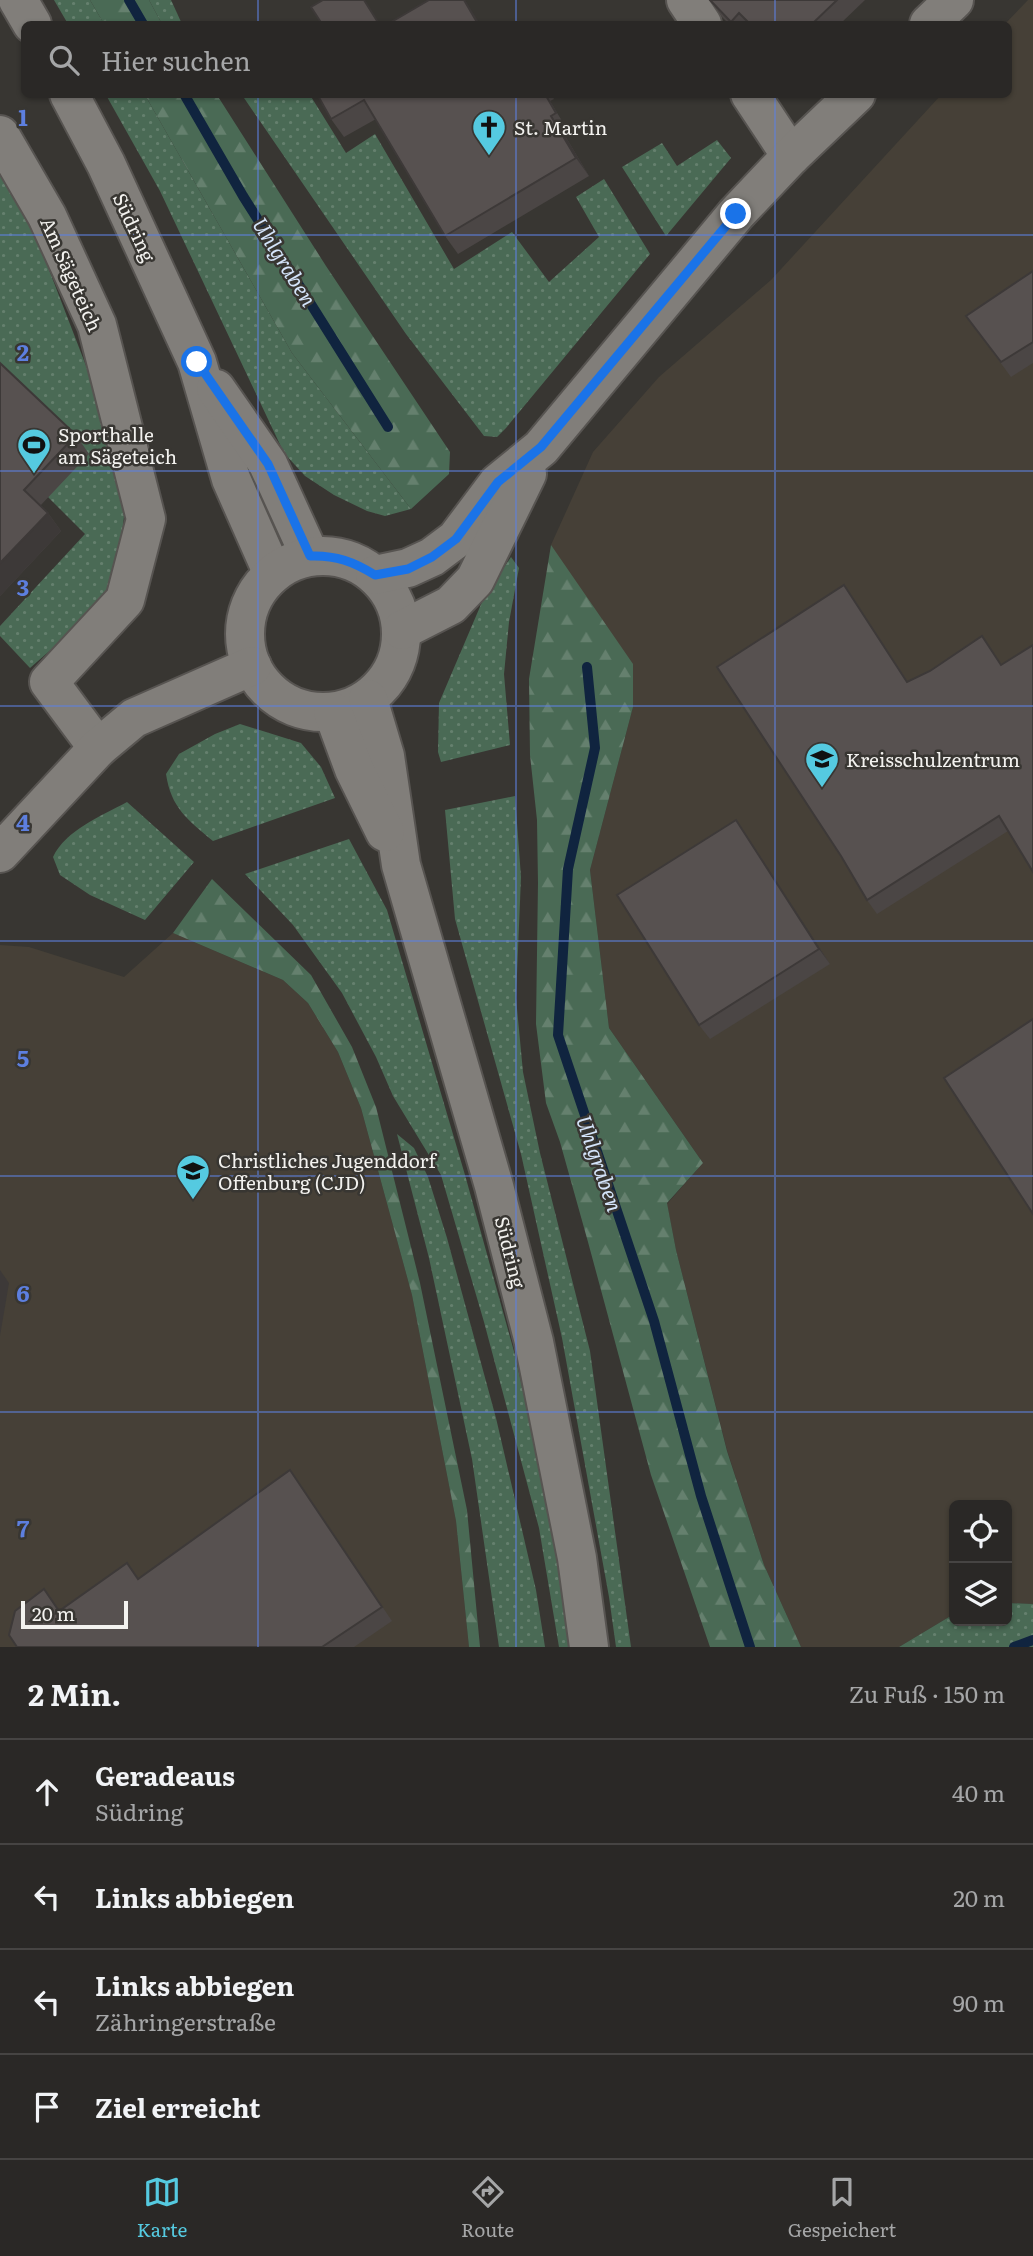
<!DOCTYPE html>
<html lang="de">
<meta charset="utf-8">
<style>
body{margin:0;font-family:Literata,serif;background:#32302e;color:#f1f3f6}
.controls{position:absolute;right:21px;bottom:21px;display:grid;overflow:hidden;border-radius:10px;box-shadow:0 2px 5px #0004}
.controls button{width:63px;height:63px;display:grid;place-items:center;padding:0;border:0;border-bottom:2px solid #464443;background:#2a2826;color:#f1f3f6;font:35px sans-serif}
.scale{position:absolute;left:21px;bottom:18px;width:107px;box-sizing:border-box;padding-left:7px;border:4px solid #f3f2ef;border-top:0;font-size:19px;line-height:24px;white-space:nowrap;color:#f3f2ef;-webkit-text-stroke:5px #383632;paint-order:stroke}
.stop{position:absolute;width:21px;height:21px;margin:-16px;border:5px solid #1a73e8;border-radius:50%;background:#fff}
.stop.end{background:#1a73e8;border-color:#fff;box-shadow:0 2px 7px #0008}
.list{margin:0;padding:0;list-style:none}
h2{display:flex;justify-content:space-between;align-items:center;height:91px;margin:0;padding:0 28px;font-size:30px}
h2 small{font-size:23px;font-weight:400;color:#a5a6a7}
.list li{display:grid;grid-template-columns:46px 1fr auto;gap:21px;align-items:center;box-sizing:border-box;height:105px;padding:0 28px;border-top:2px solid #464443}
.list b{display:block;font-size:26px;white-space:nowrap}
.list p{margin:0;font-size:23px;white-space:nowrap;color:#a5a6a7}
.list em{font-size:23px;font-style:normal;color:#a5a6a7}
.icon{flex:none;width:38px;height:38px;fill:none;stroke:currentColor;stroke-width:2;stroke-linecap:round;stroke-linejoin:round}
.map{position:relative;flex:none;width:1033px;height:1647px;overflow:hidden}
.search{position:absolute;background:#2a2826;box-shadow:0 2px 5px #0004;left:21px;right:21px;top:21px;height:77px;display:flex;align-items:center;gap:18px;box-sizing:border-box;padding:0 24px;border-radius:10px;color:#a5a6a7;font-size:26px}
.sheet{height:511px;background:#2a2826}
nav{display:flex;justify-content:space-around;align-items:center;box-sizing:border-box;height:98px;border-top:2px solid #464443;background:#2a2826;font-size:19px;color:#a5a6a7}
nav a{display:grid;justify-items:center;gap:4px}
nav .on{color:#55cae0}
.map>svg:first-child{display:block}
.built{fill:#464037}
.grass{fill:url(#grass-dots)}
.forest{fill:url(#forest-firs)}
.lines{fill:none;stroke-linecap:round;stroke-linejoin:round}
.stream{stroke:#10243f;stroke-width:10}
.minor-casing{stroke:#575451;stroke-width:42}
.minor{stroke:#817e7a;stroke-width:38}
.wall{fill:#4b4645}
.shaded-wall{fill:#3d3938}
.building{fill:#575150;stroke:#3d3938;stroke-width:2}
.route{stroke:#1a73e8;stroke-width:9}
.grid{fill:none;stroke:#5d7fdf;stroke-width:2;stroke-opacity:0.55}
.labels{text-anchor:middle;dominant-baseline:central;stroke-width:5;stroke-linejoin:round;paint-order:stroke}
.poi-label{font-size:19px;fill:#f3f2ef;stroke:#383632;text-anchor:start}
.street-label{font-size:19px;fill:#f3f2ef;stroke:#383632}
.water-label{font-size:21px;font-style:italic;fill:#d4e4fa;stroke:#383632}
.grid-label{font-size:23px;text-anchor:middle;font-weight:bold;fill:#5d7fdf;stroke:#383632;stroke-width:5;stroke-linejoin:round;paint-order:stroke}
</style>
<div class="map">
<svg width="1033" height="1647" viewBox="0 0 1033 1647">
<defs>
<pattern id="grass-dots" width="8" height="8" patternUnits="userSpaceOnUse" patternTransform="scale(1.75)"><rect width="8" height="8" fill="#4a6a55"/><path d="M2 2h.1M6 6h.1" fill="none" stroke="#65806e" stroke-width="1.8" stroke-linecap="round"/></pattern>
<pattern id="forest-firs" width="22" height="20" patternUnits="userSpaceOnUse" patternTransform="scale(1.75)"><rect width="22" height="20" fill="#4a6a55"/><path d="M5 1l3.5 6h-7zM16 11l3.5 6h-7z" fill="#65806e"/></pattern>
</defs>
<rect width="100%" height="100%" fill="#383632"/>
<g class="built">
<polygon points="1028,0 1033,0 1033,1604 1007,1603 1007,1505 954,1505 954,1614 899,1647 801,1647 764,1565 727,1450 676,1250 667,1204 703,1163 609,1028 590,870 633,707 551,545 593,452 659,377 771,280 941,95 1009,94 1009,24 1005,24"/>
<polygon points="173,933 283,980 308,1003 338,1052 361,1108 412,1295 456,1521 469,1647 0,1647 0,945 29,947 124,977"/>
</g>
<g class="grass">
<polygon points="54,0 90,0 104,24 68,24"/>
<polygon points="149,0 171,0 182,24 162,24"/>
<polygon points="106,95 145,95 292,353 411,509 385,516 367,511 334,495 305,476 284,453 160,191"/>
<polygon points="242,95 310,95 346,153 375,134 454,269 512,232 549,282 599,237 576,197 604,179 650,254 506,428 497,437 484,436 406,334"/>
<polygon points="717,140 731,158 666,236 622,167 662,143 677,166"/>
<polygon points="0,171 36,236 90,376 108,433 124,516 119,565 101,606 30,668 0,636 0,626 85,534 48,497 0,369"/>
<polygon points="511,557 519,568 509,622 504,674 510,745 441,762 438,752 439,703 485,595"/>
<path d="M 240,724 L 301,743 L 321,767 L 335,798 L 213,841 C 188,820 171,808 166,774 L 179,754 L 215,734 Z"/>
<polygon points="515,796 521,877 516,998 523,1072 540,1153 590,1351 631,1647 616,1647 609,1597 562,1338 521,1154 455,919 445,810"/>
<path d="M 127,802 L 194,862 L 145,920 L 90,895 L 60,875 L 53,857 C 66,830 101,816 127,802 Z"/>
<polygon points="349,839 387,910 465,1175 515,1355 546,1495 572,1647 559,1647 539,1528 484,1322 441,1175 393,1096 376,1057 342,993 293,925 245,874"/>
<polygon points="397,1134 414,1148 428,1177 447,1238 496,1418 536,1590 545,1647 499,1647 472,1459 429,1258"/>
<polygon points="1007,1603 1033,1604 1033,1647 899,1647 954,1614 954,1621 1007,1621"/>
</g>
<g class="forest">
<polygon points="90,0 149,0 162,24 104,24"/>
<polygon points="145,95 217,95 326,266 450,452 449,474 411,509 292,353"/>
<polygon points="551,545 633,664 633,707 590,870 609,1028 703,1163 667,1203 676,1250 727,1451 764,1565 801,1647 710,1647 651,1475 588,1242 560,1142 546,1103 536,1024 538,883 537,820 530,755 529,679"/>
<polygon points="212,879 311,975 352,1047 376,1107 420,1283 467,1510 480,1647 469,1647 456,1521 412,1295 361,1108 338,1052 308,1003 283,980 173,933"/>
</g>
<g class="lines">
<g class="stream">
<polyline points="129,0 143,24"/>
<polyline points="184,94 243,196 388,427"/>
<polyline points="587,667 595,748 568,869 558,1035 654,1321 701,1496 750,1647"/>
<polyline points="1014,1647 1033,1640"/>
</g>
<g class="minor-casing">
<g id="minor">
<polyline points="18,0 32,24"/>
<polyline points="686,0 702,24"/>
<polyline points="929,24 954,0"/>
<polyline points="69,94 106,164 197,362 231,479 273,574"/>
<polyline points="750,94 791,156"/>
<polyline points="0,135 47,216 97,325 146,519 125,600 49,682 98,748"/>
<polyline points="216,389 268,464 310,556"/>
<circle cx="323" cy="634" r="78"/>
<polyline points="375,575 408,568 432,557 456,539 498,483 541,448 736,214 791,156 856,94"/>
<polyline points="402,630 451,605 475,580 527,474"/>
<polyline points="368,699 385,756 401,865 494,1186 534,1342 577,1558 589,1647"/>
<polyline points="333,712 354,769 385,832"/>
<polyline points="0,853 98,748 134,718 252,666"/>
</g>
</g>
<use href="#minor" class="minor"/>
</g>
<g class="wall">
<polygon points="710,0 865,0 840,24 729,24 722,17"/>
<polygon points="317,94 551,94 554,99 550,101 568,131 564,134 589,176 458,254 445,236 376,119 344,137 331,119"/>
<polygon points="1033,271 1033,363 1011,377 966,316"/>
<polygon points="0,363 76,435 89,454 40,506 48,513 61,531 0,596"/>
<polygon points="854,600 908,682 930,671 1008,831 877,914 867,900"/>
<polygon points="746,835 830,964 710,1039 699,1025"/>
<polygon points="290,1470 392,1621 354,1647 17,1647 60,1611 138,1579"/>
</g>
<g class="shaded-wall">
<polygon points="464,0 465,0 480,24 478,24"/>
<polygon points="551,116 564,134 589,176 576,158"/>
<polygon points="48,513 61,531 0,596 0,563"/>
<polygon points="736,820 746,835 830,964 819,949"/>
<polygon points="0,1270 9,1283 0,1336"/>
</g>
<g class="building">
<polygon points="323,0 364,0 379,24 322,24 311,7"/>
<polygon points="429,0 464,0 478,24 388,24"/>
<polygon points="710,0 837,0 812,24 750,24 739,13 731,22"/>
<polygon points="317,94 545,94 556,113 551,116 576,158 445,236 364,100 331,119"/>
<polygon points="1033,271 1033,342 1001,362 966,316"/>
<polygon points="0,363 76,435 24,490 48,513 0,563"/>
<polygon points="844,585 907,682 930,671 982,636 1001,665 1033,645 1033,872 999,816 867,900 841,856 717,667"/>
<polygon points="736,820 819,949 699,1025 617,895"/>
<polygon points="1033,1019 1033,1214 944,1078"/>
<polygon points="290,1470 382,1607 322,1647 17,1647 9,1635 15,1611 44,1589 59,1611 127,1563 138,1579"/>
</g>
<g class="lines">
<path class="route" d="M 197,362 L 268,464 L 310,556 C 336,555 354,562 375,575 L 408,569 L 432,557 L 456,539 L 498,482 L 541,447 L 736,214"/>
</g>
<path class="grid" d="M 258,0 L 258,24M 516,0 L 516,24M 775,0 L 775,24M 258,94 L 258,1647M 516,94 L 516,1647M 775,94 L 775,1647M 0,235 L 1033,235M 0,471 L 1033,471M 0,706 L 1033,706M 0,941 L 1033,941M 0,1176 L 1033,1176M 0,1412 L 1033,1412"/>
<defs>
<g id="church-pin" transform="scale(1.75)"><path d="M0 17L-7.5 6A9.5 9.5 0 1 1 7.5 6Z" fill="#55cae0" stroke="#383632"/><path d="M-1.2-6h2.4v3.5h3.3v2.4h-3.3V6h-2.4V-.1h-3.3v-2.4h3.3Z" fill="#111"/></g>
<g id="stadium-pin" transform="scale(1.75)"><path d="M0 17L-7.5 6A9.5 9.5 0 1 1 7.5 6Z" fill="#55cae0" stroke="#383632"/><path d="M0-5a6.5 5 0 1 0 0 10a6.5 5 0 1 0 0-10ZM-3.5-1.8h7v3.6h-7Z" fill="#111"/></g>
<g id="school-pin" transform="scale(1.75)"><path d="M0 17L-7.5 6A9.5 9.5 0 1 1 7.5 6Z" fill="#55cae0" stroke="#383632"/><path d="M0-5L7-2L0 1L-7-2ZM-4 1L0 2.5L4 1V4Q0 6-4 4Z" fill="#111"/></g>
<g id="university-pin" transform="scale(1.75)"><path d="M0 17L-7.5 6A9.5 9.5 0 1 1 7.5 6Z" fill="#55cae0" stroke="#383632"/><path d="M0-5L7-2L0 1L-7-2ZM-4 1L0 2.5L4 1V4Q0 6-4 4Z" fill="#111"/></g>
</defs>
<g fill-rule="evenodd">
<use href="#church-pin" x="489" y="127"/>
<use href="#stadium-pin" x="34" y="445"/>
<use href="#school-pin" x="822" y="759"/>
<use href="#university-pin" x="193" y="1171"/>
</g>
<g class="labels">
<g class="poi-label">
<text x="514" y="127">St. Martin</text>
<text x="58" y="434">Sporthalle<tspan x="58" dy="22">am Sägeteich</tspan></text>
<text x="846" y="759">Kreisschulzentrum</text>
<text x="218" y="1160">Christliches Jugenddorf<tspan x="218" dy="22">Offenburg (CJD)</tspan></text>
</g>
<g class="street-label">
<text transform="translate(135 227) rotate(65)">Südring</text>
<text transform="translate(72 274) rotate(66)">Am Sägeteich</text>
<text transform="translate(511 1252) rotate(76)">Südring</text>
</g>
<g class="water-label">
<text transform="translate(286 261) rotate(58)">Uhlgraben</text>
<text transform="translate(601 1163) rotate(71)">Uhlgraben</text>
</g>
</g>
<g class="grid-label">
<text x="23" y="126">1</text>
<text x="23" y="361">2</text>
<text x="23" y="596">3</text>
<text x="23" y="831">4</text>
<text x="23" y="1067">5</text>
<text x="23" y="1302">6</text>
<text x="23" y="1537">7</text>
</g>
</svg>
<div class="controls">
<button><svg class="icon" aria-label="locate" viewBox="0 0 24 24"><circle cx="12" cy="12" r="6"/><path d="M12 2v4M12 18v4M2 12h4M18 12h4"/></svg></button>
<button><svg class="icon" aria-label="layers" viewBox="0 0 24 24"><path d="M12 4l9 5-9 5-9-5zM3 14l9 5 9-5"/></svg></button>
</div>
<div class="scale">20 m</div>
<div class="stop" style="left:197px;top:362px"></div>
<div class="stop end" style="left:736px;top:214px"></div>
<div class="search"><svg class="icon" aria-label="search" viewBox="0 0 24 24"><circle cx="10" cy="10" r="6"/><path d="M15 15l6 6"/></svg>Hier suchen</div>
</div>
<section class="sheet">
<h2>2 Min.<small>Zu Fuß · 150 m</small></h2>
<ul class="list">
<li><svg class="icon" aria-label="ahead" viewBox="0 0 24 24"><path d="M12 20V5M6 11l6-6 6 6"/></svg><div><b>Geradeaus</b><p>Südring</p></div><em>40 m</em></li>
<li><svg class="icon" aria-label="left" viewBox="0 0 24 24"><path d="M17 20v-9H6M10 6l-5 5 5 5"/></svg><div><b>Links abbiegen</b></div><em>20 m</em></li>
<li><svg class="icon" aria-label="left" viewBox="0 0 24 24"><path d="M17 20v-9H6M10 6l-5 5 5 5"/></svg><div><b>Links abbiegen</b><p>Zähringerstraße</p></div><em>90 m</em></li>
<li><svg class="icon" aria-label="arrive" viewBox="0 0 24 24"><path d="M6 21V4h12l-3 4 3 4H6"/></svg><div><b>Ziel erreicht</b></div></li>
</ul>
</section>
<nav>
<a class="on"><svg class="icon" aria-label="map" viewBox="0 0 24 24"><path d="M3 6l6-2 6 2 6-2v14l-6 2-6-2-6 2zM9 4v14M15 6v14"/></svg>Karte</a>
<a><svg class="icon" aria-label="directions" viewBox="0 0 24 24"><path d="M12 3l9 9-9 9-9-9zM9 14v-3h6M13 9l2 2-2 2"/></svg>Route</a>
<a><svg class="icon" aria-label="saved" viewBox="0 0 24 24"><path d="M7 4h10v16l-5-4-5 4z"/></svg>Gespeichert</a>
</nav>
